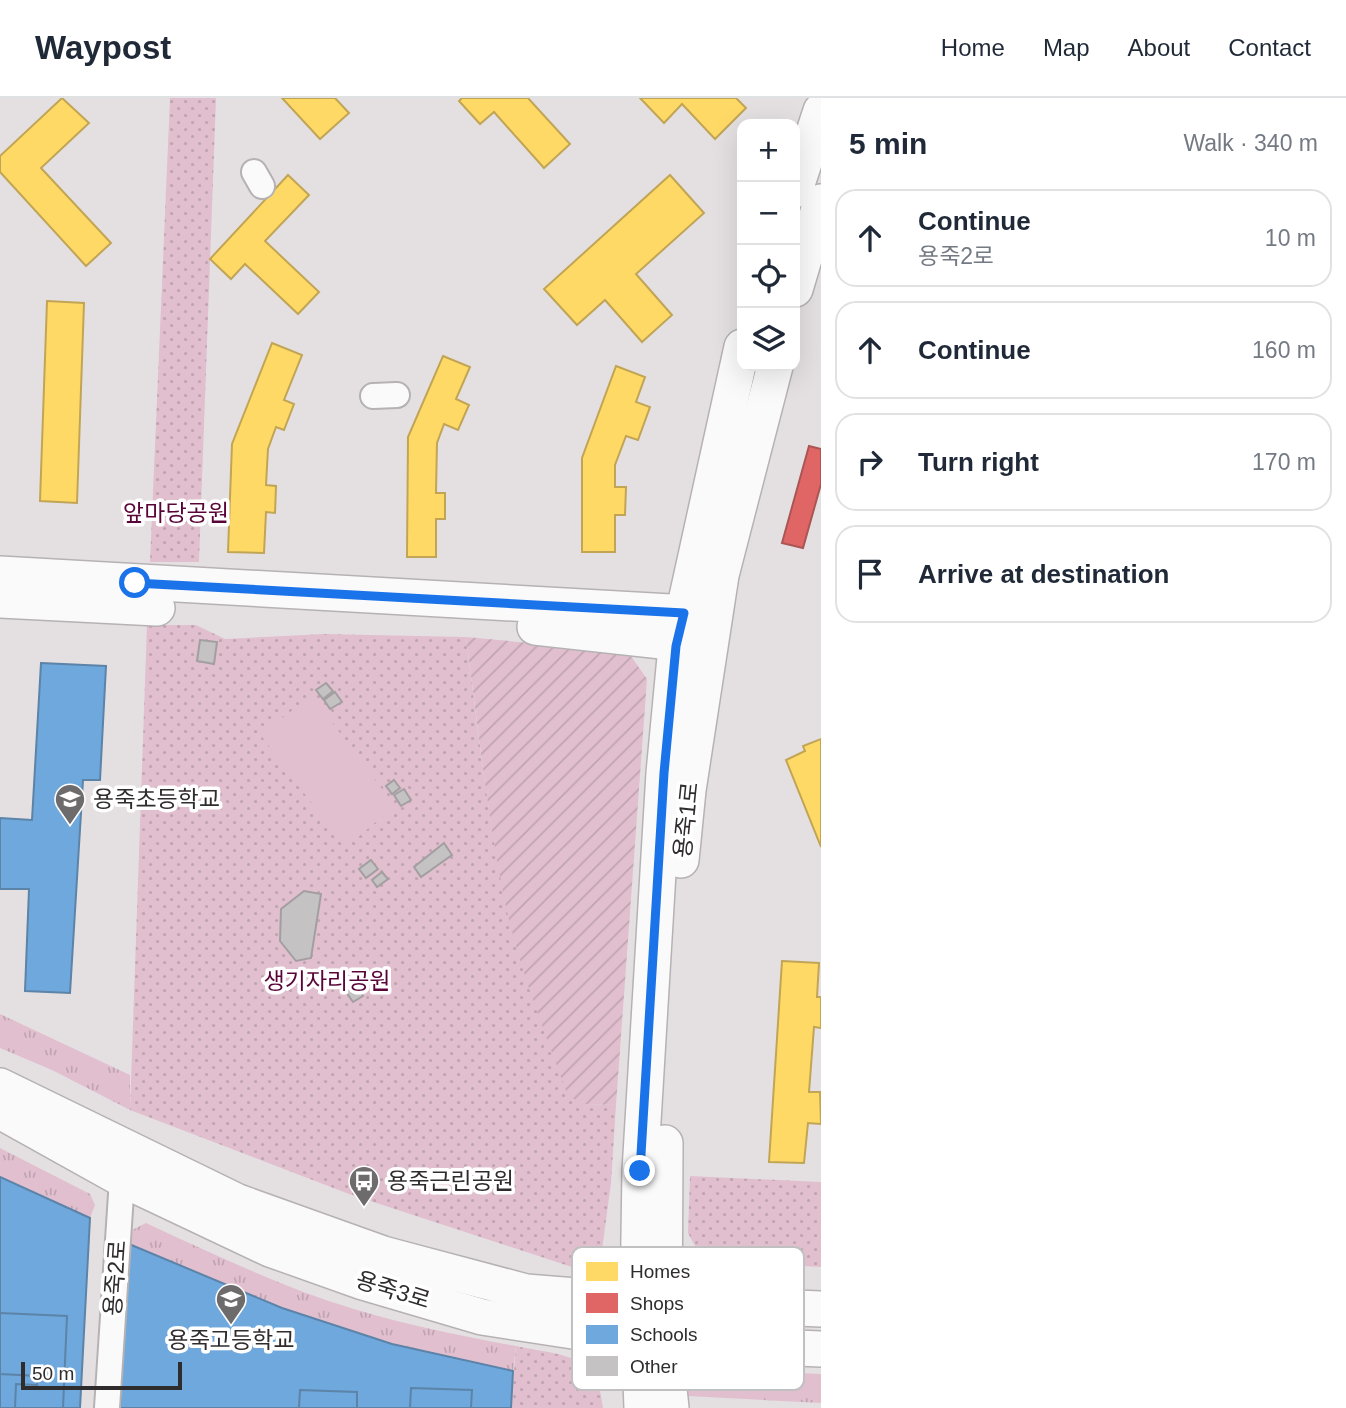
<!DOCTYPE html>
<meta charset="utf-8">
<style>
body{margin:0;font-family:Helvetica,"Noto Sans KR",sans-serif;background:#f2f2f3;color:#1f2937}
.controls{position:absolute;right:21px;top:21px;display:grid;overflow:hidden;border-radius:14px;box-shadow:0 7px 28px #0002}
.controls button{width:63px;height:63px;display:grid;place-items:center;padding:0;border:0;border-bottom:2px solid #e0e1e3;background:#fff;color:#1f2937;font:35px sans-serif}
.scale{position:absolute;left:21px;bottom:18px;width:161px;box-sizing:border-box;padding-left:7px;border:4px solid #2f2c2d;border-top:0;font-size:19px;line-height:24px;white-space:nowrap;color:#2f2c2d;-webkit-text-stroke:5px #fff;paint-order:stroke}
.stop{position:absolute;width:21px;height:21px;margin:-16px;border:5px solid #1a73e8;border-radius:50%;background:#fff}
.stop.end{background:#1a73e8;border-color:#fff;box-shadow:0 2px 7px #0008}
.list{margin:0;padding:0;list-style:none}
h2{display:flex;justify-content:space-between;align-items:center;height:91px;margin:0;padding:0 28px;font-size:30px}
h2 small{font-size:23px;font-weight:400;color:#747a83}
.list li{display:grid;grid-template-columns:46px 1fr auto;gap:21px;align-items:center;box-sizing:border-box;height:98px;margin:0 14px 14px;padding:0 14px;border:2px solid #e0e1e3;border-radius:21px}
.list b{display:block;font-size:26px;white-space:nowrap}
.list p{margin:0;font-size:23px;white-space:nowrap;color:#747a83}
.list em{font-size:23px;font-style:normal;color:#747a83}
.icon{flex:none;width:38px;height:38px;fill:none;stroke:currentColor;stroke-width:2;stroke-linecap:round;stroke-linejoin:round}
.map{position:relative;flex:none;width:821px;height:1310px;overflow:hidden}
header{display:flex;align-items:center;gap:42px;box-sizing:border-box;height:98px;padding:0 35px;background:#fff;border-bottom:2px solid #e0e1e3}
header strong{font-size:33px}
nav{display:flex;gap:38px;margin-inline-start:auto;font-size:24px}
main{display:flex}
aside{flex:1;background:#fff}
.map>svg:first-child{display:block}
.grass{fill:url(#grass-tufts)}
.park{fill:url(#park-dots)}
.garden{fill:url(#garden-furrows)}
.pitch{fill:#e1bfce}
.homes{fill:#ffd966;stroke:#c1a555;stroke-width:2}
.shops{fill:#e06666;stroke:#ab5555;stroke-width:2}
.schools{fill:#6fa8dc;stroke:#5c83a8;stroke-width:2}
.building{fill:#c5c2c3;stroke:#a39fa1;stroke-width:2}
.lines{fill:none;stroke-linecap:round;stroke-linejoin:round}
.street-casing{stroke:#b6b2b4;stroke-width:28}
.secondary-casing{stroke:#b6b2b4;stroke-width:38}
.street{stroke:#fbfafb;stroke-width:24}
.secondary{stroke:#fbfafb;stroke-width:35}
.route{stroke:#1a73e8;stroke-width:9}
.labels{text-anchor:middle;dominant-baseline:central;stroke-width:7;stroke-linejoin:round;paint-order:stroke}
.park-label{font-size:23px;fill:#590437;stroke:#fff}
.poi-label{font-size:23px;fill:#2f2c2d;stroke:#fff;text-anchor:start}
.street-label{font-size:23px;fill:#2f2c2d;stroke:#fff}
.key{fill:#fff;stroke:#c1c0c0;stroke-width:2}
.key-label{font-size:19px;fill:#2f2c2d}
</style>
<header>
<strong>Waypost</strong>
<nav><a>Home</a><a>Map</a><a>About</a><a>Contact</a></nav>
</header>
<main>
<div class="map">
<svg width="821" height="1310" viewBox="0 0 821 1310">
<defs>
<pattern id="grass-tufts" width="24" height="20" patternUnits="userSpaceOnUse" patternTransform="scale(1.75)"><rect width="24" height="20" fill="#e1bfce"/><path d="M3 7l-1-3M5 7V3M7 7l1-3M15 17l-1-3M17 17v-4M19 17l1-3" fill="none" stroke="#c1a4b1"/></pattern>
<pattern id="park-dots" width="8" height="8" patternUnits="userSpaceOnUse" patternTransform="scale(1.75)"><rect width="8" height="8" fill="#e1bfce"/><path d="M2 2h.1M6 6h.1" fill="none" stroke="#c1a4b1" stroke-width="1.8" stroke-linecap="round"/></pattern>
<pattern id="garden-furrows" width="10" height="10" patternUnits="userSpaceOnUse" patternTransform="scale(1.75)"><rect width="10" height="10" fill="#e1bfce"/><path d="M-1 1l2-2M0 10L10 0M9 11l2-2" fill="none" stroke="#c1a4b1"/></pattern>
</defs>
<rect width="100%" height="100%" fill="#e4e0e2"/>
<g class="grass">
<polygon points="0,916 130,977 130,1012 52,972 0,950"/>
<polygon points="0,1050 90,1096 95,1107 90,1120 0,1079"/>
<path d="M 146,1125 C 213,1156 282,1189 354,1211 C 406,1227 461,1238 516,1248 L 513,1273 L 392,1246 L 282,1210 L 129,1146 L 132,1132 Z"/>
<polygon points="705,1271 821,1276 821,1305 688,1298 687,1289"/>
</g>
<g class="park">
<polygon points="170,0 216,0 199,464 150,464"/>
<path d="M 147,527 L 196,527 L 225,541 L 324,536 L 466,539 C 482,662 494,788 535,905 C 547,940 568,973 585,1006 L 616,1007 L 611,1085 L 599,1174 L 575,1170 L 349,1096 L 130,1012 Z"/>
<polygon points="690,1078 821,1084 821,1169 703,1163 688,1135"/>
<path d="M 516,1248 C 562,1258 598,1254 603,1310 L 511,1310 Z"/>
</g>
<path class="garden" d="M 466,539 L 628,554 L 647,581 L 616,1007 L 584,1006 L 568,998 C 545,935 519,870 505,804 C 487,717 478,628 466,539 Z"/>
<polygon class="pitch" points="312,598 395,708 345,750 260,636"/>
<g class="homes">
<polygon points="62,0 89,25 41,70 111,145 86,168 0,74 0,58"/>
<polygon points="282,0 335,0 349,15 320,41"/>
<polygon points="462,0 528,0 570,46 544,70 494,14 480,26 459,3"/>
<polygon points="640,0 736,0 746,10 715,41 682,6 664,25"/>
<polygon points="288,77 309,97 265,143 319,194 298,216 245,166 231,181 210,161"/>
<polygon points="670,77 704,115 636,176 672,217 642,244 605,202 577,227 544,191"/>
<polygon points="47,203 84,205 77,405 40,403"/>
<polygon points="272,245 302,257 284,302 294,306 284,332 276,329 268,351 266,387 276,388 275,415 266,414 264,455 228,454 232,346"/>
<polygon points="443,258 470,269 456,301 469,307 458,332 444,326 437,345 436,395 445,395 445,421 436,421 436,459 407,459 408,339"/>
<polygon points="616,268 645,279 636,304 650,309 638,342 626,338 615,367 615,389 626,389 625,417 615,417 615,454 582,454 582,360"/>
<polygon points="821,641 821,749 786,662 805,653 803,648"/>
<polygon points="782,863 819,865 817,899 821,899 821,930 814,929 809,994 820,994 821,1026 808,1025 804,1065 769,1064"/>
</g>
<polygon class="shops" points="809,348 821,351 821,386 803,450 782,445"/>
<g class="schools">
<polygon points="41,565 106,568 100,682 83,682 70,895 25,893 29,791 0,791 0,720 32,722"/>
<polygon points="0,1079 90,1120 80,1310 0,1310"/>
<polygon points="129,1146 282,1210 392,1246 513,1273 511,1310 120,1310"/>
<polygon points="0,1215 67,1218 63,1310 15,1310 16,1286 37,1287 38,1278 0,1276"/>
<polygon points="411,1290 472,1292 471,1310 410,1310"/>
<polygon points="300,1292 357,1294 357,1310 299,1310"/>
</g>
<g class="building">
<polygon points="200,542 217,544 214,566 197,563"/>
<polygon points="326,585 333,593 323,601 316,592"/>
<polygon points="335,594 342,604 330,611 324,602"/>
<polygon points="394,682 400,690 392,696 386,688"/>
<polygon points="404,691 411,702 401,708 394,697"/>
<polygon points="444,745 452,757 421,779 414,769"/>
<polygon points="371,762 378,771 366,780 359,771"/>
<polygon points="382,774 388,781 377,789 372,782"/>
<polygon points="304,793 321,796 311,860 296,863 280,843 281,811"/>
<polygon points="348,878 352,886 342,892 337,884"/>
<polygon points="357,888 363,898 353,904 346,894"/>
</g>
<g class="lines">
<g class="street-casing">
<g id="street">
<polyline points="254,74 262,88"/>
<polyline points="373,298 397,297"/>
<polyline points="107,1310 122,1081 127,1070"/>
</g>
</g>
<g class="secondary-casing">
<g id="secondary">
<polyline points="795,92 821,13"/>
<polyline points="795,191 821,104"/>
<polyline points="0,476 706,516"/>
<polyline points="0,502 157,510"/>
<polyline points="535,529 698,547"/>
<polyline points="681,762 688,692 721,477 775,268"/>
<polyline points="0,988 238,1104 383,1156 526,1194 638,1203 821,1211"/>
<polyline points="0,1013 122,1081 270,1151 363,1184 482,1219 638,1243 821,1251"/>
<polyline points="665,1045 664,1244 671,1310"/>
<polyline points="642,1310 638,1203 640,1073 664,675 676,549 742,249"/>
</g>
</g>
<use href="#street" class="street"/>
<use href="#secondary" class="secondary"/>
</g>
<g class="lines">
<polyline class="route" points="135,485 684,515 676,548 664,675 640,1073"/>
</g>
<defs>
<g id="school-pin" transform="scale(1.575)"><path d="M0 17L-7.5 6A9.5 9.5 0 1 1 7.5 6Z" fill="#6e6b6c" stroke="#fff"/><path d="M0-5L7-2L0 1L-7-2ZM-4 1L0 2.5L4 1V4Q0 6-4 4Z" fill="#fff"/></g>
<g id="bus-pin" transform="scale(1.575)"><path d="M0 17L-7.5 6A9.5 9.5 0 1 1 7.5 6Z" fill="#6e6b6c" stroke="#fff"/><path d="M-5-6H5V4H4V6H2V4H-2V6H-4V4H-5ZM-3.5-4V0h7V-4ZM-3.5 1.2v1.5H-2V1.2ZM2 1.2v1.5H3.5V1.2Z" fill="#fff"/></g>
</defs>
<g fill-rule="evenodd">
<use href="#school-pin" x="70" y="701"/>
<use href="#bus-pin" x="364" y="1083"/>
<use href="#school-pin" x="231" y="1201"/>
</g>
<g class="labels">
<g class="park-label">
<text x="176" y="415">앞마당공원</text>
<text x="327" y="883">생기자리공원</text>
</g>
<g class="poi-label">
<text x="93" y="701">용죽초등학교</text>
<text x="387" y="1083">용죽근린공원</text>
<text x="231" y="1242" text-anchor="middle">용죽고등학교</text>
</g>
<g class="street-label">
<text transform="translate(686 722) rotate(-84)">용죽1로</text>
<text transform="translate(115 1180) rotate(-86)">용죽2로</text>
<text transform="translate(393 1192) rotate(17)">용죽3로</text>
</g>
</g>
<rect x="572" y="1149" width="232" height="143" rx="10" class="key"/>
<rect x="586" y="1164" width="32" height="19" fill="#ffd966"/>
<rect x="586" y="1195" width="32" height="20" fill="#e06666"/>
<rect x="586" y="1227" width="32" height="19" fill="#6fa8dc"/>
<rect x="586" y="1258" width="32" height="20" fill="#c5c2c3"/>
<g class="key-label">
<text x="630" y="1180">Homes</text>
<text x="630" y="1212">Shops</text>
<text x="630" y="1243">Schools</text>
<text x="630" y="1275">Other</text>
</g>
</svg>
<div class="controls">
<button>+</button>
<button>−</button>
<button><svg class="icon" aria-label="locate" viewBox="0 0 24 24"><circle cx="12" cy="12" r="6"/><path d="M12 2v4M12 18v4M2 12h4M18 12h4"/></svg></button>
<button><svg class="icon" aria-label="layers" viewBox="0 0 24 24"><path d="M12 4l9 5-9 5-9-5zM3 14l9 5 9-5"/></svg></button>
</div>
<div class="scale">50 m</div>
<div class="stop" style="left:135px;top:485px"></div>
<div class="stop end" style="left:640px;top:1073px"></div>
</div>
<aside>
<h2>5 min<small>Walk · 340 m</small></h2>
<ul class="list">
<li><svg class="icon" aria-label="ahead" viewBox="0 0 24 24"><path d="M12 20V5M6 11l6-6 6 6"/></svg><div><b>Continue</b><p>용죽2로</p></div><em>10 m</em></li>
<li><svg class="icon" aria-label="ahead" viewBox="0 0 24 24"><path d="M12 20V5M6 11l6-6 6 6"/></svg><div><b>Continue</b></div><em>160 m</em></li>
<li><svg class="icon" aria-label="right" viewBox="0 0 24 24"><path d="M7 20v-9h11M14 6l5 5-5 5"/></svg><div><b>Turn right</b></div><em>170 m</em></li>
<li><svg class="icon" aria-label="arrive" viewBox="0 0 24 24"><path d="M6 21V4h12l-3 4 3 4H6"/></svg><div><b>Arrive at destination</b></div></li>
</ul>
</aside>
</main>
